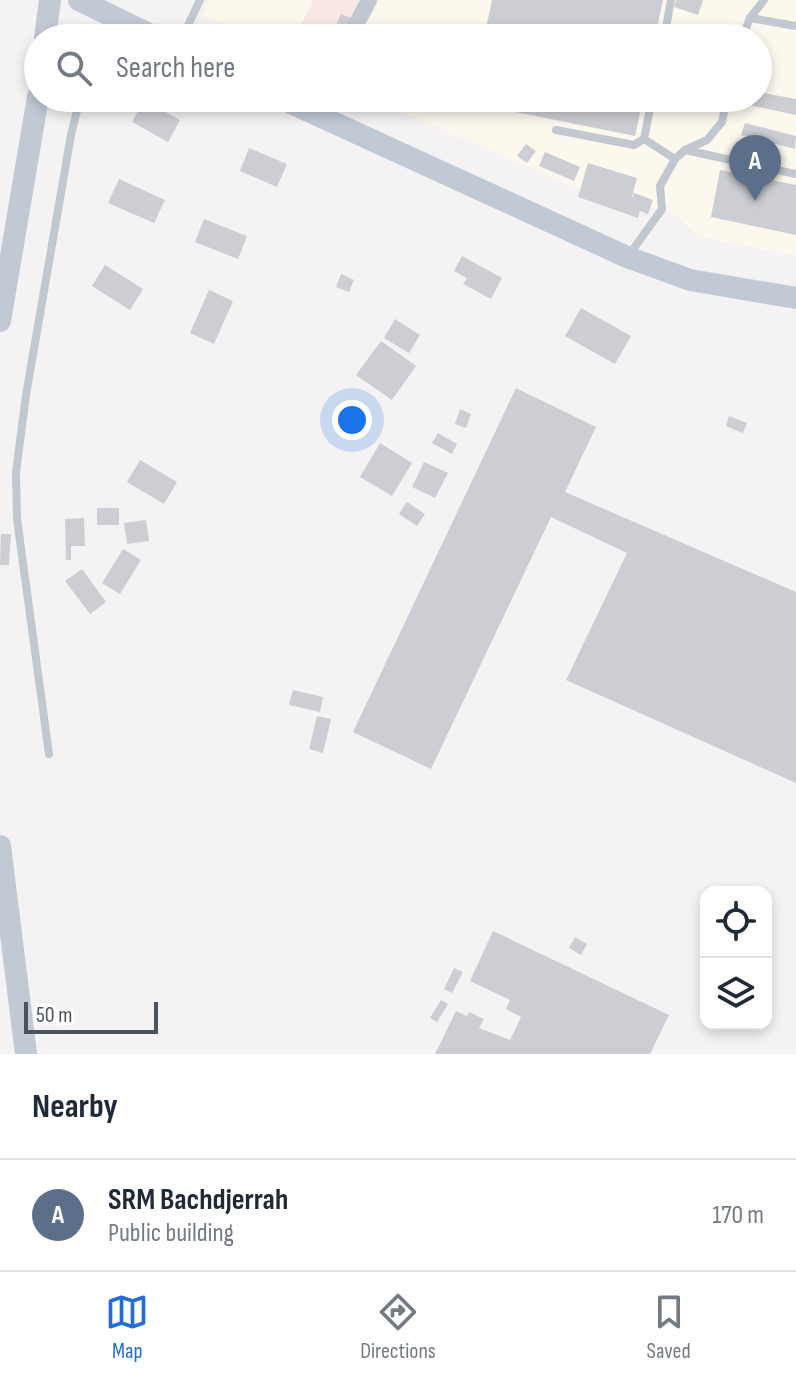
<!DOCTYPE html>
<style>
body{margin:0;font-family:"Sofia Sans Condensed",sans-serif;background:#f2f2f3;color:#1f2937}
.controls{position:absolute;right:24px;bottom:24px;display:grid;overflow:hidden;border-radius:16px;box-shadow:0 4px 12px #0003}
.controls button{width:72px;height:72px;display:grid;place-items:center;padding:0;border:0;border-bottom:2px solid #e0e1e3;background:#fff;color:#1f2937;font:40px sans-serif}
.scale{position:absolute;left:24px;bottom:20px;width:134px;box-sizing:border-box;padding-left:8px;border:4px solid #4b545e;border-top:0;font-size:22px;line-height:28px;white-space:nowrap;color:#4b545e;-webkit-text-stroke:6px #fff;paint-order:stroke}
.you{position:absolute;left:352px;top:420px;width:28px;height:28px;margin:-20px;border:6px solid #fff;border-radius:50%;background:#1a73e8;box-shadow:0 0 0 12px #1a73e833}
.badge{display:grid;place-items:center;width:52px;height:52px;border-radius:50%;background:#256cdb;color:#fff;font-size:26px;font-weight:700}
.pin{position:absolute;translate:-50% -66px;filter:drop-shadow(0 2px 4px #0008)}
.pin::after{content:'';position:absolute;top:42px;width:28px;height:24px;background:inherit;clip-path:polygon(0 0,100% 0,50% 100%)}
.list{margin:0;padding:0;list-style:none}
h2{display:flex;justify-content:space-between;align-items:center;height:104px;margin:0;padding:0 32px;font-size:34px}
h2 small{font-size:26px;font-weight:400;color:#747a83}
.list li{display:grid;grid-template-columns:52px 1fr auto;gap:24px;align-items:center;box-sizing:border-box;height:112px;padding:0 32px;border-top:2px solid #e0e1e3}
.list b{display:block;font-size:30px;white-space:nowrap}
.list p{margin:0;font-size:26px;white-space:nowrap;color:#747a83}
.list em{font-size:26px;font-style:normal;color:#747a83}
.icon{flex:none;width:44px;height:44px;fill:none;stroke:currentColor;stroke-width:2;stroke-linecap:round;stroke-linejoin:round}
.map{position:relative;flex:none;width:796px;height:1054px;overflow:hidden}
.search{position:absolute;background:#fff;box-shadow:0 4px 12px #0003;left:24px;right:24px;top:24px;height:88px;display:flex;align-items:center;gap:20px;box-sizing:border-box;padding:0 28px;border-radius:44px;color:#747a83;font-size:30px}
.sheet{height:216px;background:#fff}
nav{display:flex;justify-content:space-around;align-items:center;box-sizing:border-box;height:112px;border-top:2px solid #e0e1e3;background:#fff;font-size:22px;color:#747a83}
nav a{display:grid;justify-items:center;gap:4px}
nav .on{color:#256cdb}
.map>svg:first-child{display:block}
.commercial{fill:#fcf8ee}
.medical{fill:#fae8e6}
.building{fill:#ccced4}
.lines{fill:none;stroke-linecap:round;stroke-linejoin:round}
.service{stroke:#c1c8cf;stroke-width:8}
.minor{stroke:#c1c8cf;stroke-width:16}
.secondary{stroke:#c1c9d4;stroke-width:22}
</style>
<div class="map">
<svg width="796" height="1054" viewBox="0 0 796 1054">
<rect width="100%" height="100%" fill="#f4f2f2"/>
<g class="commercial">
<polygon points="210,0 313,0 295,38 256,38 202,15"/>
<polygon points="380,0 796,0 796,256 697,236 676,216 662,209 650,207 642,213 621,207 370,98 758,98 758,38 360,38"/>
</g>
<polygon class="medical" points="313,0 361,0 342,38 295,38"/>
<g class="building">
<polygon points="492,0 663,0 655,38 484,38"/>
<polygon points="676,0 703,0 698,15 674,7"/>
<polygon points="341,14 351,18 342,38 334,38 331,36"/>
<polygon points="758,92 796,99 796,115 744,104 745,98 758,98"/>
<polygon points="472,98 643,98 635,136 471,103"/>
<polygon points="144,100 180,120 168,142 132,122"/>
<polygon points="745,123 796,136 795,149 741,135"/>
<polygon points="526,144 536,151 527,163 517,156"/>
<polygon points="249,148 287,164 277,187 240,171"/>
<polygon points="545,152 580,167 574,181 539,166"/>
<polygon points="588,163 637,178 631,201 634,193 653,200 648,214 640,211 638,218 578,197"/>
<polygon points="720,170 796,185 796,235 711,217"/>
<polygon points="119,179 165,200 154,223 108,203"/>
<polygon points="204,219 247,236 238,259 195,242"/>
<polygon points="462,256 502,278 491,299 463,284 467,278 454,271"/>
<polygon points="105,265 143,289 130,310 92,286"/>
<polygon points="341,274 354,280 349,292 336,287"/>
<polygon points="209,290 233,301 214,344 190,333"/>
<polygon points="581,308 631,336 615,364 565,336"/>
<polygon points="395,319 420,335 409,353 384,338"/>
<polygon points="381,341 416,366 392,400 356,375"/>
<polygon points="516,388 596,427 565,492 796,592 796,783 566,680 627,553 551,517 431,769 353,732"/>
<polygon points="460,409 471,414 466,428 455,424"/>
<polygon points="729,416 747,423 743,433 726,426"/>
<polygon points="438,433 457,444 452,454 432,443"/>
<polygon points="380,443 412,463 392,496 360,477"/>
<polygon points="140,460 177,482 164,504 127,482"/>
<polygon points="424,462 448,473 435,498 412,487"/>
<polygon points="407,502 425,514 417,526 399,514"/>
<rect x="97" y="508" width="22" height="17"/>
<polygon points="84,518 85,546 71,546 71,560 66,560 65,519"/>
<polygon points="146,520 149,541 127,544 124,523"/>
<polygon points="1,534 11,534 9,565 0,565"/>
<polygon points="123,549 141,560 120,594 102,583"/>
<polygon points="82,569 106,602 90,614 65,581"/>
<polygon points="293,690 323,697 320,712 289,705"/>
<polygon points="317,716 331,719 323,753 309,749"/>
<polygon points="493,931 669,1015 650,1054 435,1054 456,1011 467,1016 469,1012 484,1019 479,1028 510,1040 521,1017 506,1009 510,1000 470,981"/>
<polygon points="575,937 587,944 581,955 569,948"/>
<polygon points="454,968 463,972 452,993 444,989"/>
<polygon points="441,1000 448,1004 437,1022 430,1018"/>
</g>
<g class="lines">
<g class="service">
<polyline points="750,18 796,26"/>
<polyline points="182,38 200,0"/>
<polyline points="664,38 671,0"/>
<polyline points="742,38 750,18 764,0"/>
<polyline points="652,98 644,139 675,159"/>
<polyline points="556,130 634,145 644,139"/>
<polyline points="685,150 796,174"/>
<polyline points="629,255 662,209 660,186 675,159 685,150 707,140 722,122 727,98"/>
<polyline points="49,754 17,519 16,472 26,395 71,135 80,98"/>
</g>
<polyline class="minor" points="349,38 369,0"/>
<g class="secondary">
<polyline points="79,0 157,38"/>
<polyline points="45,38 50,0"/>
<polyline points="98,38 118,32 140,32"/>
<polyline points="280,98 627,257 690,280 796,298"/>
<polyline points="0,321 38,97"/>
<polyline points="0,846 26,1054"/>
</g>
</g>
</svg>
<div class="controls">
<button><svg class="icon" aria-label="locate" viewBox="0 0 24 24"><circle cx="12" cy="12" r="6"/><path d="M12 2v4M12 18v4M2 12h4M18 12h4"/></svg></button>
<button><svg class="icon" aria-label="layers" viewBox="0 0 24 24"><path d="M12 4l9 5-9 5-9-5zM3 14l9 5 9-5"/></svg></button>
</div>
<div class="scale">50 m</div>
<div class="you"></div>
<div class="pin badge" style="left:755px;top:201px;background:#5c6f8a">A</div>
<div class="search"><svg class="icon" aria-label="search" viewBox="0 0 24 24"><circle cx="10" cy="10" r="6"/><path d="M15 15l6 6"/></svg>Search here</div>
</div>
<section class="sheet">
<h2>Nearby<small></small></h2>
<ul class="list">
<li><span class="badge" style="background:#5c6f8a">A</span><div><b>SRM Bachdjerrah</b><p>Public building</p></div><em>170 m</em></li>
</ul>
</section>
<nav>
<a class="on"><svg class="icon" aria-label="map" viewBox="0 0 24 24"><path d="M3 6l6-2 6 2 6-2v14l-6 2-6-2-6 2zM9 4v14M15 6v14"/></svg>Map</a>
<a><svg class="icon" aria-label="directions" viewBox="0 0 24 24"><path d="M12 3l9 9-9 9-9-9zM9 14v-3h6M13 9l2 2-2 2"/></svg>Directions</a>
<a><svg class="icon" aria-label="saved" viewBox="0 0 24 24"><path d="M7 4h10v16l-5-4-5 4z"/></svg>Saved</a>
</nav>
